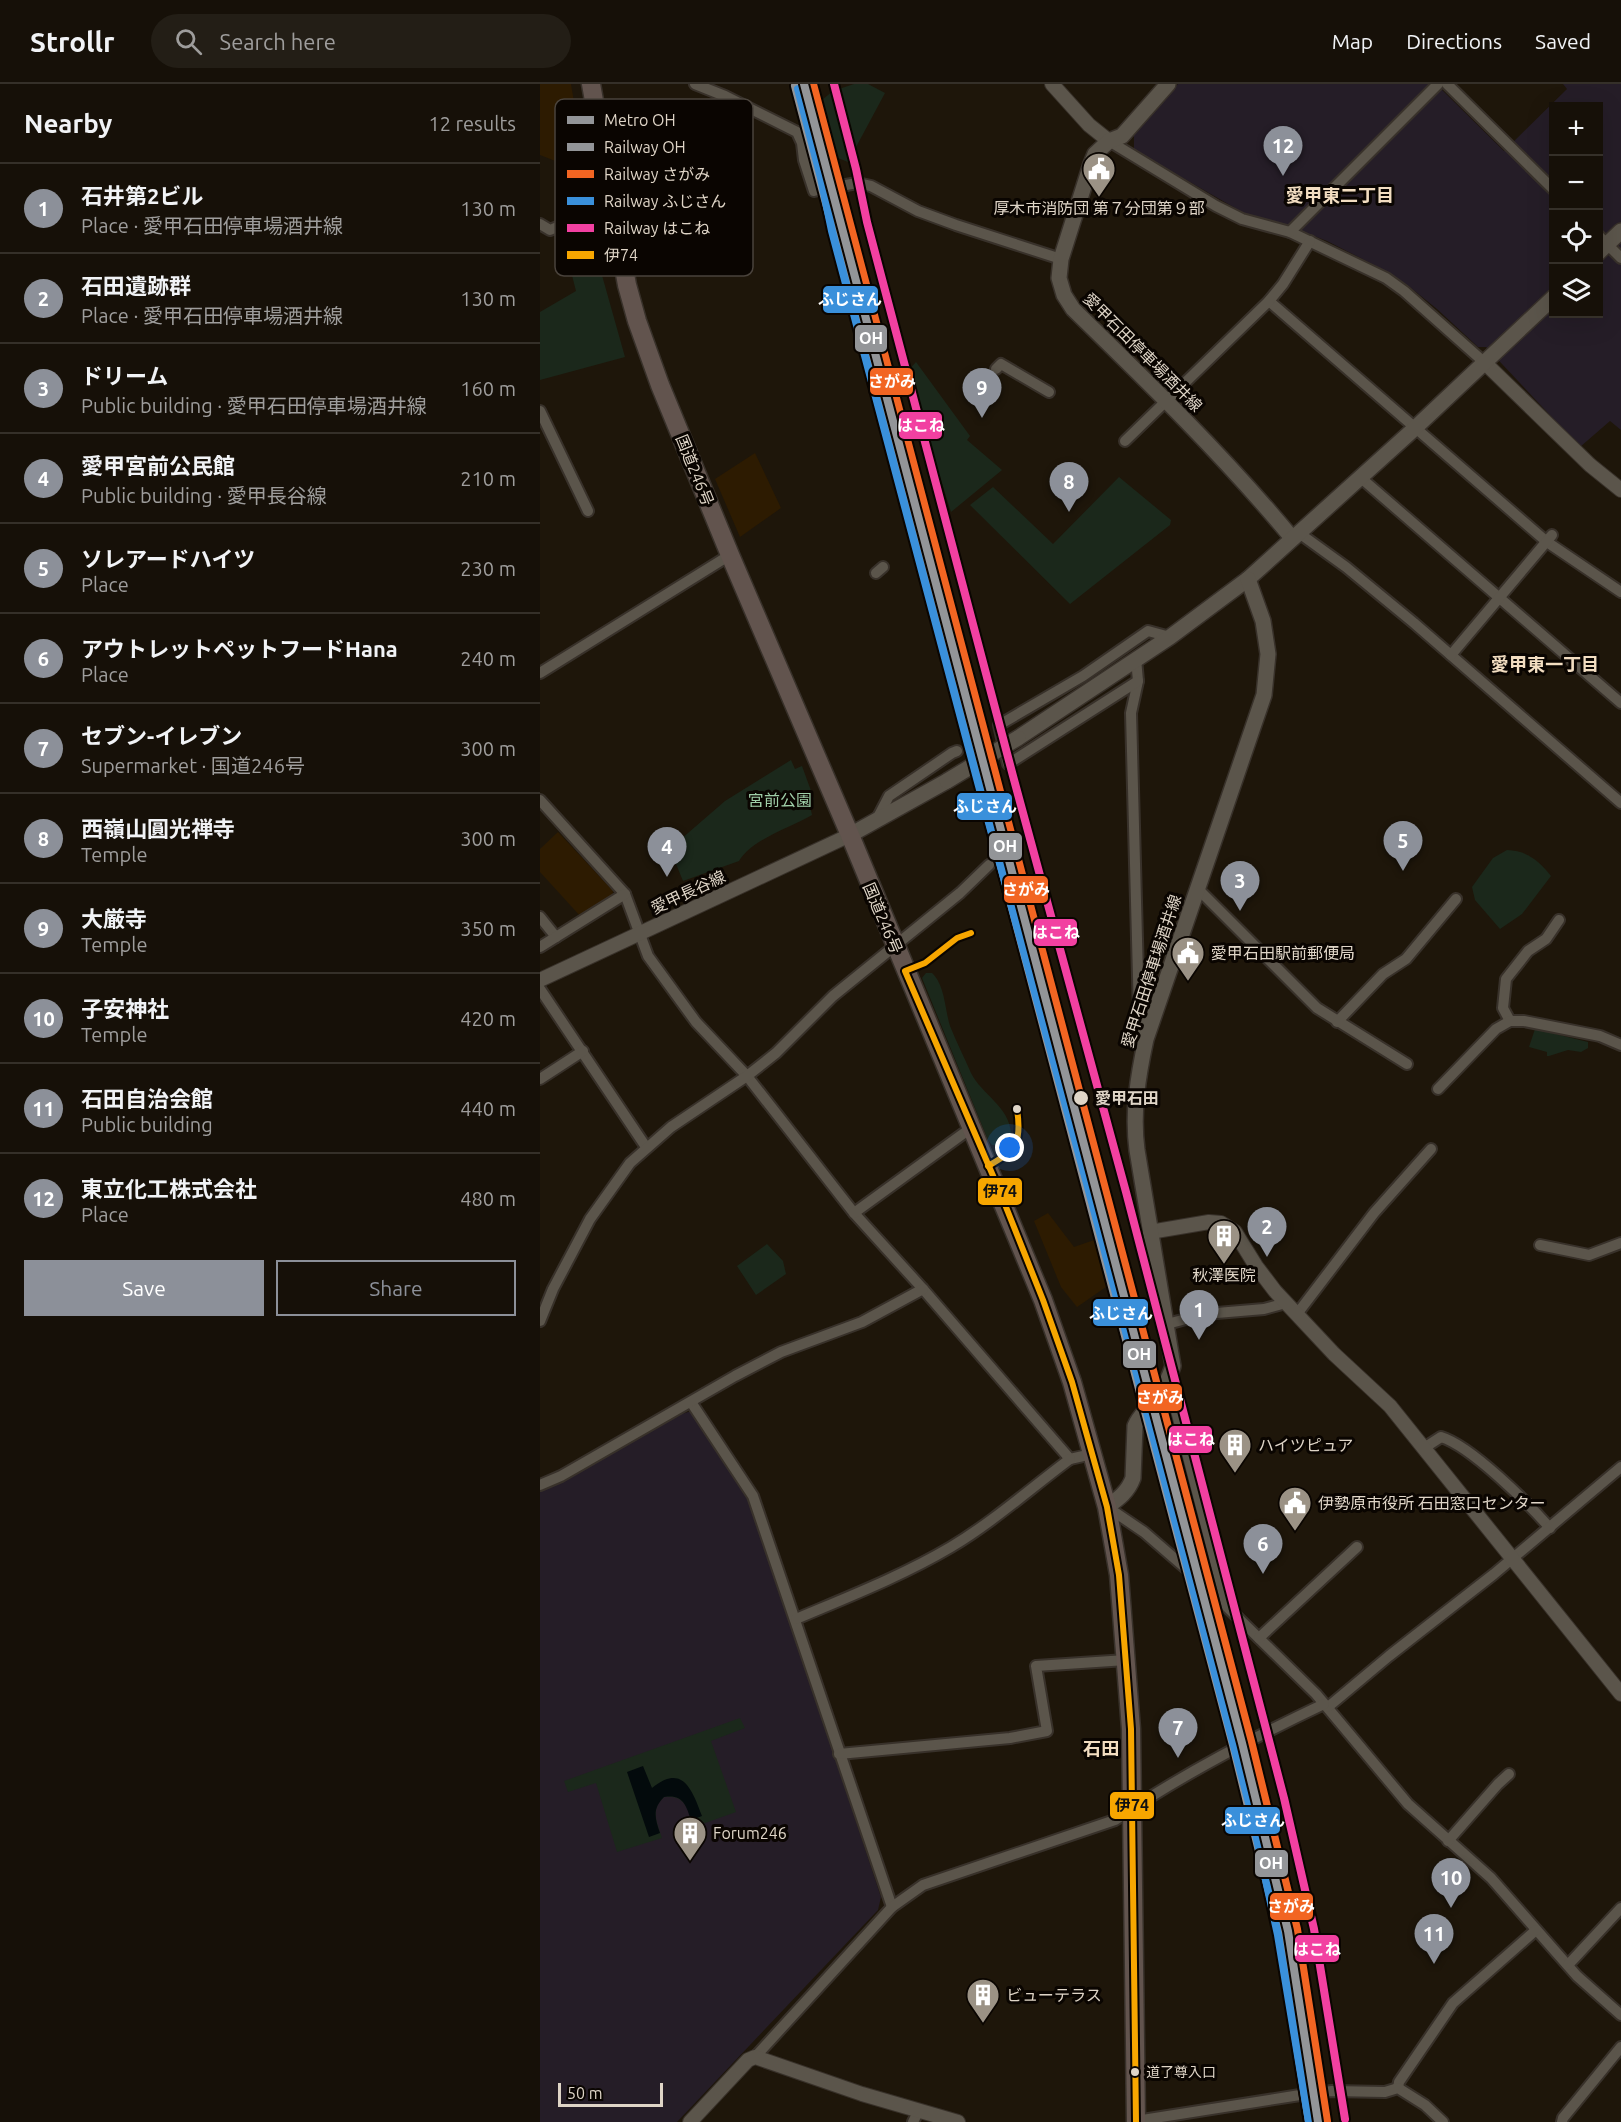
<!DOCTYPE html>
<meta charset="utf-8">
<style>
body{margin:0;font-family:Ubuntu,"Noto Sans JP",sans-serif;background:#231e16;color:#f1f3f6}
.controls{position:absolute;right:18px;top:18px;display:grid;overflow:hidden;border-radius:0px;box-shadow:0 6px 24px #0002}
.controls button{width:54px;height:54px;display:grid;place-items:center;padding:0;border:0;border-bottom:2px solid #353029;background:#161008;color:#f1f3f6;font:30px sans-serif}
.scale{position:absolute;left:18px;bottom:15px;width:105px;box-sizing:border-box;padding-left:6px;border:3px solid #dfd5c7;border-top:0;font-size:16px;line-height:21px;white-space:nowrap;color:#dfd5c7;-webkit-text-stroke:4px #0a0501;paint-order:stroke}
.you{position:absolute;left:470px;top:1064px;width:21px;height:21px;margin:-15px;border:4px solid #fff;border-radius:50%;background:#1a73e8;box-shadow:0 0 0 9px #1a73e833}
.badge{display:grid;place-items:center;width:39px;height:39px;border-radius:50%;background:#8c9099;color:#fff;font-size:20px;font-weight:700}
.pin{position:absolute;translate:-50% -50px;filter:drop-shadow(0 2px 3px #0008)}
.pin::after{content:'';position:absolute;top:32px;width:21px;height:18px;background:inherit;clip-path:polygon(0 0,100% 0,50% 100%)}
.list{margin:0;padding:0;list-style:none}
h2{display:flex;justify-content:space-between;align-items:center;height:78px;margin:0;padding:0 24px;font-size:26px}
h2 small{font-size:20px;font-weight:400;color:#9e9d9c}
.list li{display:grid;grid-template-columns:39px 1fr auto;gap:18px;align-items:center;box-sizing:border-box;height:90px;padding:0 24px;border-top:2px solid #353029}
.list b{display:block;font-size:22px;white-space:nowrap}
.list p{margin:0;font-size:20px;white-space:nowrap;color:#9e9d9c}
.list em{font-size:20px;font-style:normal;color:#9e9d9c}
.actions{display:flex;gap:12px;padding:18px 24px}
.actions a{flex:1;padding:14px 0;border:2px solid #8c9099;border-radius:0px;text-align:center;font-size:21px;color:#8c9099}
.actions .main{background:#8c9099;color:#fff}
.icon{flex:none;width:33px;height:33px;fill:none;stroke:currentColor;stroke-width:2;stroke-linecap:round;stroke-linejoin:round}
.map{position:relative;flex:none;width:1081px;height:2038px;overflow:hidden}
header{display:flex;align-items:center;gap:36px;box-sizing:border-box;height:84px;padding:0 30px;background:#161008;border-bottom:2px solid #353029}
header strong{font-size:28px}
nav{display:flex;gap:33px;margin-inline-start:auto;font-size:21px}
.search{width:420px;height:54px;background:#231e16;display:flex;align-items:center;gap:15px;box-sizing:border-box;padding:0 21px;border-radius:33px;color:#9e9d9c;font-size:22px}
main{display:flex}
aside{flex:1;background:#161008}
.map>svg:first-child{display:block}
.built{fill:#2d1b01}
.industrial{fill:#251d27;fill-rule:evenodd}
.green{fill:#1b281b}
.water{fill:#030a0c}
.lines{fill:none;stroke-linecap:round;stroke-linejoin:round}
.minor-tunnel{stroke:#3b3326;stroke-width:10;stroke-dasharray:10 5;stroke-linecap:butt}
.minor-casing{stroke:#38312a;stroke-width:14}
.tertiary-casing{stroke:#38312a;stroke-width:16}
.secondary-casing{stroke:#38312a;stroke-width:18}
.trunk-casing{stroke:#38312a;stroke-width:21}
.minor{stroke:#5b554b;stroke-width:10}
.tertiary{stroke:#5b554b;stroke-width:14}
.secondary{stroke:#5b554b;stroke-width:15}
.trunk{stroke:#62544e;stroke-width:18}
.secondary-bridge-casing{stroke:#38312a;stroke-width:18;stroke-linecap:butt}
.secondary-bridge{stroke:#5b554b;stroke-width:15}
.bus-1-casing{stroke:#0a0501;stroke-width:10}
.bus-1{stroke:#f7a600;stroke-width:6}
.rail-1-casing{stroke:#0a0501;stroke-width:12}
.rail-2-casing{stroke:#0a0501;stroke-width:12}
.rail-3-casing{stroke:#0a0501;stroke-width:12}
.rail-4-casing{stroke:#0a0501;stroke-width:12}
.rail-1{stroke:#939598;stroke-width:8}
.rail-2{stroke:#f26522;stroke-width:8}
.rail-3{stroke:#3a90db;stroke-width:8}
.rail-4{stroke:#f240a1;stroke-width:8}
.metro-1-casing{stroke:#0a0501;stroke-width:12}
.metro-1{stroke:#939598;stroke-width:8}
.stop-dot{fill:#dfd5c7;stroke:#0a0501;stroke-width:2}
.labels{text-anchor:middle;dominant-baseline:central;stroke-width:6;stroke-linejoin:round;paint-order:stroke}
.bus-label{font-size:14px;fill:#dfd5c7;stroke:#0a0501;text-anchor:start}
.poi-label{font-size:16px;fill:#dfd5c7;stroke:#0a0501;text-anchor:start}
.street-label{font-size:16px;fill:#dfd5c7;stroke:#0a0501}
.park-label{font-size:16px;fill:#9fcea8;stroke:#0a0501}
.stop-label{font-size:16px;font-weight:bold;fill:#dfd5c7;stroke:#0a0501;text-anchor:start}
.neighbourhood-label{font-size:18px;font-weight:bold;fill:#f2ddc1;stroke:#0a0501}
.key{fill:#0a0501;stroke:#4a433c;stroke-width:1.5}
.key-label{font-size:16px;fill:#dfd5c7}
.line-badge{stroke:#0a0501;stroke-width:2}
.badge-label{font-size:16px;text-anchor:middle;font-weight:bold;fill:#fff}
.pale-badge-label{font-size:16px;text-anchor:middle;font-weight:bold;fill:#111}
</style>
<header>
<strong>Strollr</strong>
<div class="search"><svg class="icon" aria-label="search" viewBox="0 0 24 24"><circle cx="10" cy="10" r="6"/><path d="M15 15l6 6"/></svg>Search here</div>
<nav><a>Map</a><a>Directions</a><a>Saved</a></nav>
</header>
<main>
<aside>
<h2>Nearby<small>12 results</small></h2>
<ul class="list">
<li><span class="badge">1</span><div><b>石井第2ビル</b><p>Place · 愛甲石田停車場酒井線</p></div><em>130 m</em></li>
<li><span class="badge">2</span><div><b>石田遺跡群</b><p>Place · 愛甲石田停車場酒井線</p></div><em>130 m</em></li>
<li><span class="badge">3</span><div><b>ドリーム</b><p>Public building · 愛甲石田停車場酒井線</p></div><em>160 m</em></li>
<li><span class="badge">4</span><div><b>愛甲宮前公民館</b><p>Public building · 愛甲長谷線</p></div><em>210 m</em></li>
<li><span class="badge">5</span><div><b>ソレアードハイツ</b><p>Place</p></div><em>230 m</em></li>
<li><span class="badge">6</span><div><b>アウトレットペットフードHana</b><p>Place</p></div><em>240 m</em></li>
<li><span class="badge">7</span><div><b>セブン-イレブン</b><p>Supermarket · 国道246号</p></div><em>300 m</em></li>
<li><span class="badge">8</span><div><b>西嶺山圓光禅寺</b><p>Temple</p></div><em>300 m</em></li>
<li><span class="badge">9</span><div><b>大厳寺</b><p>Temple</p></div><em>350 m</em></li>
<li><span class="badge">10</span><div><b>子安神社</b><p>Temple</p></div><em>420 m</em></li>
<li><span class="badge">11</span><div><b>石田自治会館</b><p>Public building</p></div><em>440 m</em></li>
<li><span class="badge">12</span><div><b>東立化工株式会社</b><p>Place</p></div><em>480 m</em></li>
</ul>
<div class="actions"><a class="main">Save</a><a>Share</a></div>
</aside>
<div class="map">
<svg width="1081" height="2038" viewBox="0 0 1081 2038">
<rect width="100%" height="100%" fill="#1e160a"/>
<g class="built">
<polygon points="0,0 31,0 46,89 0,71"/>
<polygon points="215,369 241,424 200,453 175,395"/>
<polygon points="18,748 73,807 72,814 42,834 0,788 0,765"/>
<polygon points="508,1129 534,1163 554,1156 566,1203 537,1223 521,1203 494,1137"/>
</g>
<g class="industrial">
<path d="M 638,0 L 896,0 L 964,67 L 1027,5 L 1023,0 L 1081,0 L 1081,346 L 1070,337 L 1040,363 L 946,263 L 938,263 L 897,225 L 866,200 L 842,185 L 787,157 L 745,141 L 709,132 L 594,66 L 594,47 ZM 1014,22 L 1058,22 L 1058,230 L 1014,230 Z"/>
<polygon points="151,1327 199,1397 207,1413 248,1532 341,1813 338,1826 137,2038 0,2038 0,1405 23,1395 142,1330"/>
</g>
<g class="green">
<polygon points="314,0 328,0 345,9 308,78 298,74 282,16 293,7"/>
<polygon points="47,138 85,273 0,296 0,228 36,207 22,152"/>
<polygon points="376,278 430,352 427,356 462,386 411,428 367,288"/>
<polygon points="579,393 631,436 630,441 530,520 430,421 453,403 513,460"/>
<path d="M 251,676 L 255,685 L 262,682 L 274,715 L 270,722 L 272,731 C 250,744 212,755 199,777 L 143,797 L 134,775 L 133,762 L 185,717 Z"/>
<path d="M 967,766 C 988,767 999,777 1011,792 L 982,830 L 960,845 L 935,816 L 932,803 L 953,774 Z"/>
<path d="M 386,889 L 392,889 C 405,901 405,926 410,942 C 416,957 424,973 431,989 C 442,1011 469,1022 471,1049 L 461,1061 L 452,1061 L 448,1056 L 382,894 Z"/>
<polygon points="995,945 1048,958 1048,964 1041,968 1028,966 1009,972 1007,972 1007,968 989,963"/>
<polygon points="227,1160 243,1177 246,1190 216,1211 197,1182"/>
<path d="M 200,1634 L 205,1644 L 171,1657 L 196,1728 L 154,1743 C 148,1726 146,1710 124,1713 C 110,1726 117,1738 122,1754 L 77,1768 L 56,1699 L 28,1708 L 24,1697 Z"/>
</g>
<path class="water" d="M 103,1682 L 112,1704 C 143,1679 152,1706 162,1732 L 151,1736 C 146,1721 143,1710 124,1713 C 112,1725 115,1734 120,1749 L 109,1753 L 87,1688 Z"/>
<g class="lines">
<polyline class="minor-tunnel" points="278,106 306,101"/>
<g class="minor-casing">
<g id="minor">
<polyline points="155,0 185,12 257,48 262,59 264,76 274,107 278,106"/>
<polyline points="907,0 1014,106"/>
<polyline points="569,57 676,122 702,135 750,148 846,194 864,207 945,279"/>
<polyline points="306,101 317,99 331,102 378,127 416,141 521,175"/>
<polyline points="0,140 10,146 72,120"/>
<polyline points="750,148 898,0"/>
<polyline points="1058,151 1081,174"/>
<polyline points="729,217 1007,458 1081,508"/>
<polyline points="456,285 461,280 509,308"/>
<polyline points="0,327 48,427"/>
<polyline points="585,357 729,217 743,200 770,157"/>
<polyline points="821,394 1081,619"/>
<polyline points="759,449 806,483 874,539 1081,719"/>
<polyline points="336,489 343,483"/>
<polyline points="911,571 1012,451"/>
<polyline points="596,575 598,597 591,629 599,930 605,954"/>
<polyline points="0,589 190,471"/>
<polyline points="598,597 468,680 459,641 543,592 608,547 630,553"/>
<polyline points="0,716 85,810 108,872 156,938 207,992 314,1129 383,1205 530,1375 552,1370"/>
<polyline points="337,735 349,712 412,669 417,667"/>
<polyline points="657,804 777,924 867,980"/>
<polyline points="0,833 16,853"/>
<polyline points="0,863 85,810"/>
<polyline points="0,905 106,1063"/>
<polyline points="970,937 963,924 966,895 988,867 1006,855 1019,836"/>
<polyline points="797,938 843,890 866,875 916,815"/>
<polyline points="0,995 43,967"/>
<polyline points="898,1005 956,945 970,937 984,937 1060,952 1081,961"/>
<polyline points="314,1129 431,1044"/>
<polyline points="1000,1161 1049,1171 1081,1159"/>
<polyline points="757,1230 834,1129 891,1065"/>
<polyline points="0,1237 13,1205 50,1135 90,1079 131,1043 207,992 236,969 293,912 420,809 449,781"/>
<polyline points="627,1240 665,1230 724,1225 746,1219"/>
<polyline points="628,1296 687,1523 776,1610 868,1720 951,1794 1037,1892 1081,1931"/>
<polyline points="151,1318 213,1412 352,1823"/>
<path d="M 884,1364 L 901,1353 C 931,1362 988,1419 1010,1444"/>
<polyline points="0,1401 21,1392 195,1292 241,1268 322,1238 383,1205"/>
<polyline points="567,1423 604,1448 649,1487"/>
<path d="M 256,1535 C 308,1513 362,1492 411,1463 C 453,1438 491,1404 530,1375"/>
<polyline points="719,1554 817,1463"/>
<polyline points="788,1623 849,1572 954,1490 1081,1383"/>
<polyline points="299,1670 470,1654 507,1647 496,1582 586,1576"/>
<polyline points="908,1757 958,1700 969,1690"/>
<polyline points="1028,1881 1081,1824"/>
<path d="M 215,1973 L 352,1823 L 383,1801 L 575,1736 C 641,1691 712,1654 784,1620"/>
<polyline points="858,2004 859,1998 913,1919 996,1846"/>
<polyline points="596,2037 760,2011 792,2007 845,2008 858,2004 885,2021 903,2038"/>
<polyline points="373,2038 378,2028"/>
<polyline points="1022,2038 1023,2034 1081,1963"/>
</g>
</g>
<g class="tertiary-casing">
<g id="tertiary">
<polyline points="512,0 549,41 569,57"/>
<polyline points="945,279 1050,381 1081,406"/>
<polyline points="0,896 310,751"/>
<polyline points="610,1148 669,1138 681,1139 695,1148 716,1182 735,1207 794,1270 850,1322 1081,1610"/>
<polyline points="150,2038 208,1976 215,1973 322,2010 418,2038"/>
</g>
</g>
<g class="secondary-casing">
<g id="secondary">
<path d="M 628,0 L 582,52 L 569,57 L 555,70 L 551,80 L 521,175 L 519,194 L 524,211 L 533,225 C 609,299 685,373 752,454"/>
<polyline points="1058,169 1081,147"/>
<polyline points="478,654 630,553 708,495 874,345 1014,213"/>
<polyline points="310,751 407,697"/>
<path d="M 567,1423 C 578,1415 588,1408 593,1394 L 595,1342 C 599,1332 606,1327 612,1319 C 622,1308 629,1295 633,1282 L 597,1066 C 592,1028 598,992 606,955 L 724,611 L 728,570 L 723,537 L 708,495"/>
</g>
</g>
<g class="trunk-casing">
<polyline id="trunk" points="51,0 87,201 97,237 120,301 190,471 310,751 503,1216 532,1298 567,1423 579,1491 591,1645 596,2038"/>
</g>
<use href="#minor" class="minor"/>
<use href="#tertiary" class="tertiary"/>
<use href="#secondary" class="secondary"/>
<use href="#trunk" class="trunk"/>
<g class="secondary-bridge-casing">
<polyline id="secondary-bridge" points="407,697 478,654"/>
</g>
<use href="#secondary-bridge" class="secondary-bridge"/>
<g class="bus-1-casing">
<g id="bus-1">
<polyline points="431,849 417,854 385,879 365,887 460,1108 503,1216 532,1298 567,1423 579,1491 591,1645 596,2038"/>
<path d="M 448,1082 C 477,1066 482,1058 477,1025"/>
</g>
</g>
<use href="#bus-1" class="bus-1"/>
<g class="rail-1-casing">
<polyline id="rail-1" points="255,2 693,1661 739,1849 769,2038"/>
</g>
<g class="rail-2-casing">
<polyline id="rail-2" points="273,0 711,1657 757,1845 787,2037"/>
</g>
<g class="rail-3-casing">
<polyline id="rail-3" points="258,5 281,94 292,147 439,702 552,1118 710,1723 738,1851 769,2038"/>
</g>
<g class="rail-4-casing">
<polyline id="rail-4" points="294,0 316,85 327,138 473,692 586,1108 744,1714 774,1845 805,2035"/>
</g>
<use href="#rail-1" class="rail-1"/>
<use href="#rail-2" class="rail-2"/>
<use href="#rail-3" class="rail-3"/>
<use href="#rail-4" class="rail-4"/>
<g class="metro-1-casing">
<polyline id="metro-1" points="264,0 702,1659 748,1847 778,2038"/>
</g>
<use href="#metro-1" class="metro-1"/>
</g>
<defs>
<g id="civic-pin" transform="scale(1.725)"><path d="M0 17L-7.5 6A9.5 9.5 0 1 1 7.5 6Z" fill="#9b9285" stroke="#0a0501"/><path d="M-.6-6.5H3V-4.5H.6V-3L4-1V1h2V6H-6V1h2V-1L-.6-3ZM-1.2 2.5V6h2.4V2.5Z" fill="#fff"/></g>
<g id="building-pin" transform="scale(1.725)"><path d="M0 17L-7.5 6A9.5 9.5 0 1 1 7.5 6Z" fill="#9b9285" stroke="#0a0501"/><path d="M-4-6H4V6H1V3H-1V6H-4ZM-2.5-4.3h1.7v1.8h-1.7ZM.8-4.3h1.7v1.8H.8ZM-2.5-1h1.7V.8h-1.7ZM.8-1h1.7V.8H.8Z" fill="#fff"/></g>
</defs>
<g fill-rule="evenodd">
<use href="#civic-pin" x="559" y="85"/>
<use href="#civic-pin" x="648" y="869"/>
<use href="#building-pin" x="684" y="1152"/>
<use href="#building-pin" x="695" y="1361"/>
<use href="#civic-pin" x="755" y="1419"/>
<use href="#building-pin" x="150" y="1749"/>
<use href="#building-pin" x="443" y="1911"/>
</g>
<g class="stop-dot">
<circle cx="541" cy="1014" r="8"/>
<circle cx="477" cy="1025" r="5"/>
<circle cx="595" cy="1988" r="5"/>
</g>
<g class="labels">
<g class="bus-label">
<text x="606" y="1988">道了尊入口</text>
</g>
<g class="poi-label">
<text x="559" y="124" text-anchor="middle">厚木市消防団 第７分団第９部</text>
<text x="671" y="869">愛甲石田駅前郵便局</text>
<text x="684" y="1191" text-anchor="middle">秋澤医院</text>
<text x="718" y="1361">ハイツピュア</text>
<text x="778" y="1419">伊勢原市役所 石田窓口センター</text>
<text x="173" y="1749">Forum246</text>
<text x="466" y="1911">ビューテラス</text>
</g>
<g class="street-label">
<text transform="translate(603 268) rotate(45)">愛甲石田停車場酒井線</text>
<text transform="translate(155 386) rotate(68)">国道246号</text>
<text transform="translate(148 808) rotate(-25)">愛甲長谷線</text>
<text transform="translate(343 834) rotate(67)">国道246号</text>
<text transform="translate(611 887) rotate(-72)">愛甲石田停車場酒井線</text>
</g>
<g class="park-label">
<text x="240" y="716">宮前公園</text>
</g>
<g class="stop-label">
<text x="555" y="1014">愛甲石田</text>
</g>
<g class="neighbourhood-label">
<text x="800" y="111">愛甲東二丁目</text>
<text x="1005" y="580">愛甲東一丁目</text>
<text x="561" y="1664">石田</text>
</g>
</g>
<rect x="15" y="15" width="198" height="177" rx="9" class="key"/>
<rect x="27" y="32" width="27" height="8" fill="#939598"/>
<rect x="27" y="59" width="27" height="8" fill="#939598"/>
<rect x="27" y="86" width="27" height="8" fill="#f26522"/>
<rect x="27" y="113" width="27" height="8" fill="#3a90db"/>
<rect x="27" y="140" width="27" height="8" fill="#f240a1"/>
<rect x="27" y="167" width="27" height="8" fill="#f7a600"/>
<g class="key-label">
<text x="64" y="42">Metro OH</text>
<text x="64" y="69">Railway OH</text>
<text x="64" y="96">Railway さがみ</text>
<text x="64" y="123">Railway ふじさん</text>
<text x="64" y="150">Railway はこね</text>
<text x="64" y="177">伊74</text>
</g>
<g class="line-badge">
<rect x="282" y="201" width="57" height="29" rx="6" fill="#3a90db"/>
<rect x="314" y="240" width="34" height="29" rx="6" fill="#939598"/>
<rect x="329" y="283" width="45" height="29" rx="6" fill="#f26522"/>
<rect x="358" y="327" width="45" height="29" rx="6" fill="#f240a1"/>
<rect x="416" y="708" width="57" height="29" rx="6" fill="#3a90db"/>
<rect x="448" y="748" width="35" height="29" rx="6" fill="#939598"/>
<rect x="463" y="791" width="46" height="29" rx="6" fill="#f26522"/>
<rect x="493" y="834" width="45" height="29" rx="6" fill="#f240a1"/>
<rect x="437" y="1093" width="46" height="29" rx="6" fill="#f7a600"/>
<rect x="552" y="1214" width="57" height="29" rx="6" fill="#3a90db"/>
<rect x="582" y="1256" width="35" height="29" rx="6" fill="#939598"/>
<rect x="597" y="1299" width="46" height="29" rx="6" fill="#f26522"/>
<rect x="628" y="1341" width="45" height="29" rx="6" fill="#f240a1"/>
<rect x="569" y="1707" width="46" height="29" rx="6" fill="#f7a600"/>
<rect x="684" y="1722" width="57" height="29" rx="6" fill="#3a90db"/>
<rect x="714" y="1765" width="35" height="29" rx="6" fill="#939598"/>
<rect x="729" y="1808" width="45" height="29" rx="6" fill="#f26522"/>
<rect x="754" y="1850" width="46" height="29" rx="6" fill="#f240a1"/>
</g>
<g class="badge-label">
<text x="310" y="221">ふじさん</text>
<text x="331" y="260">OH</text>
<text x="352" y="303">さがみ</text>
<text x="381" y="347">はこね</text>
<text x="445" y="728">ふじさん</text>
<text x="465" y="768">OH</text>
<text x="486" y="811">さがみ</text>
<text x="516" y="854">はこね</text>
<text x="581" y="1235">ふじさん</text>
<text x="599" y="1276">OH</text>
<text x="620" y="1319">さがみ</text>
<text x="651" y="1361">はこね</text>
<text x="713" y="1742">ふじさん</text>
<text x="731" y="1785">OH</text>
<text x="751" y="1828">さがみ</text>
<text x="777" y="1871">はこね</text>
</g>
<g class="pale-badge-label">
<text x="460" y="1113">伊74</text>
<text x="592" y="1727">伊74</text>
</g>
</svg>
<div class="controls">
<button>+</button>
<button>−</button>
<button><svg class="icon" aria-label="locate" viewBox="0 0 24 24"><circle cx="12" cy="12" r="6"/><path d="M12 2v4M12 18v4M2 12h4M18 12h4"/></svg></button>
<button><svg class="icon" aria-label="layers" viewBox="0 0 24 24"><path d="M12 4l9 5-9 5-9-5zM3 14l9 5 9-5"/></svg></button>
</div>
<div class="scale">50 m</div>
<div class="you"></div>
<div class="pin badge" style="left:659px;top:1256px">1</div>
<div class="pin badge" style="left:727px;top:1173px">2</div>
<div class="pin badge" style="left:700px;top:827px">3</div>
<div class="pin badge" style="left:127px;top:793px">4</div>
<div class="pin badge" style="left:863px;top:787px">5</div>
<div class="pin badge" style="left:723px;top:1490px">6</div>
<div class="pin badge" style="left:638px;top:1674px">7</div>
<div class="pin badge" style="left:529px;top:428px">8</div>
<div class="pin badge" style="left:442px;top:334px">9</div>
<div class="pin badge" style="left:911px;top:1824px">10</div>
<div class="pin badge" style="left:894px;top:1880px">11</div>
<div class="pin badge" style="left:743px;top:92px">12</div>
</div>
</main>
